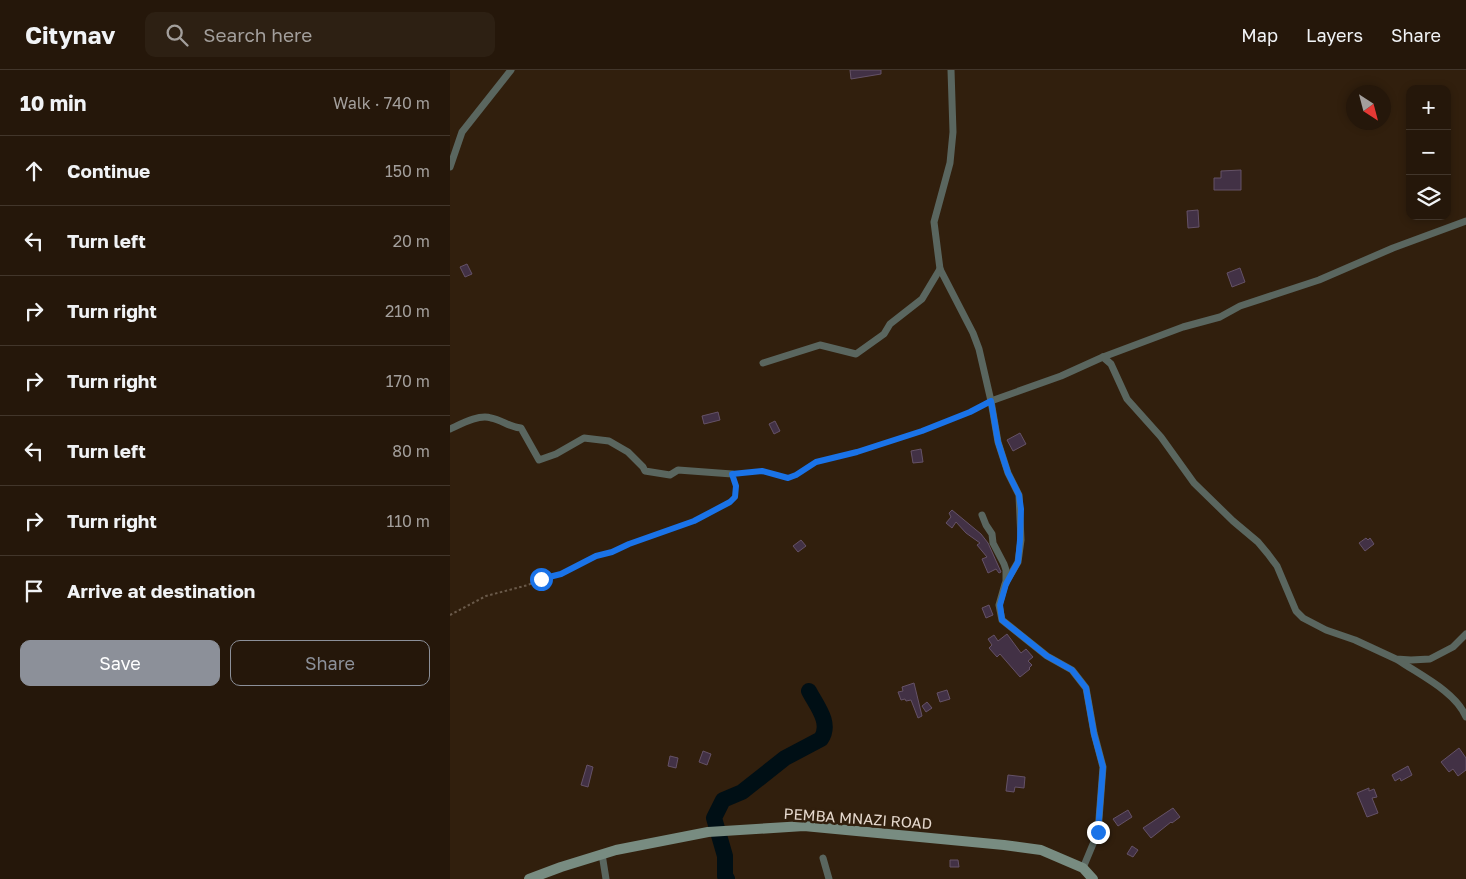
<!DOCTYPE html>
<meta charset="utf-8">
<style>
body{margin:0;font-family:"Golos Text",sans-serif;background:#2d2013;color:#f1f3f6}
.controls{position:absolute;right:15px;top:15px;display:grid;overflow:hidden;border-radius:10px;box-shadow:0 2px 8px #0003}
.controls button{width:45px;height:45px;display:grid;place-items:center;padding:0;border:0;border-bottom:1px solid #42362b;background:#25170a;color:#f1f3f6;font:25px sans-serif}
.compass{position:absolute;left:896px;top:15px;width:45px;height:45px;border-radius:50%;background:#25170a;box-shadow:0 2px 8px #0003;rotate:144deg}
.stop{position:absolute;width:15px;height:15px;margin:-11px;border:4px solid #1a73e8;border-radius:50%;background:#fff}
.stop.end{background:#1a73e8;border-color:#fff;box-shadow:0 1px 5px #0008}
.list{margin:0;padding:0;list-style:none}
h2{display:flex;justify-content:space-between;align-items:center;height:65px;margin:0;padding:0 20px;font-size:21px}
h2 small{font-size:16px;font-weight:400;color:#a39f9c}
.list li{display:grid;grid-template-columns:32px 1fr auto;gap:15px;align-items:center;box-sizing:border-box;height:70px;padding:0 20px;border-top:1px solid #42362b}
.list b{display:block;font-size:19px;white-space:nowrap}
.list em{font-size:16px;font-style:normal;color:#a39f9c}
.actions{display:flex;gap:10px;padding:15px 20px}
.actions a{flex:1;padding:11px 0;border:1px solid #8c9099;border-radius:10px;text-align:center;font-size:18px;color:#8c9099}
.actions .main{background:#8c9099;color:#fff}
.icon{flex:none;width:28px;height:28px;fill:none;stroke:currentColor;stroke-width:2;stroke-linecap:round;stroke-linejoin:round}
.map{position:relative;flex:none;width:1016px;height:809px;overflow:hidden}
header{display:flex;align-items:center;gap:30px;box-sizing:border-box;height:70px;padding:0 25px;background:#25170a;border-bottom:1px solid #42362b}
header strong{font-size:24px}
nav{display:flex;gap:28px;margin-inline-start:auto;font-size:18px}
.search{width:350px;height:45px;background:#2d2013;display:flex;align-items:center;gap:12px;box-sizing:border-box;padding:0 18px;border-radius:10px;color:#a39f9c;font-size:19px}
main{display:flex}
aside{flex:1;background:#25170a}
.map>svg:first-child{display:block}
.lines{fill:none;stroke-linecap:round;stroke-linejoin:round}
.river{stroke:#000f15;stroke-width:16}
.building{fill:#423145;stroke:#655267}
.path{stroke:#6a5a4a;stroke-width:2;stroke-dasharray:2.5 2.5;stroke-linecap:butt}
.street{stroke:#5a665f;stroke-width:7}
.secondary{stroke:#788c81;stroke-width:10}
.route{stroke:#1a73e8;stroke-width:6}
.labels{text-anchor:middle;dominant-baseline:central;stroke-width:5;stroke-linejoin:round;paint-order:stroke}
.street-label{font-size:15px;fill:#e6d9ce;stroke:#311f0d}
</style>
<header>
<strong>Citynav</strong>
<div class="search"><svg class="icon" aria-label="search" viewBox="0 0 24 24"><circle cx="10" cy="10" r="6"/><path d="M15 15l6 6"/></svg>Search here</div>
<nav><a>Map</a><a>Layers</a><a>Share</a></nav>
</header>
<main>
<aside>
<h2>10 min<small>Walk · 740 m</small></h2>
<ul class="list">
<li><svg class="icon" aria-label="ahead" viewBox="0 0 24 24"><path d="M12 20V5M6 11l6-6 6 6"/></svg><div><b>Continue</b></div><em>150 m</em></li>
<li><svg class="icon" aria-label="left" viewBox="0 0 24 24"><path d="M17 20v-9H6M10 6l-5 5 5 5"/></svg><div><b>Turn left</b></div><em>20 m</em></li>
<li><svg class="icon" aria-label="right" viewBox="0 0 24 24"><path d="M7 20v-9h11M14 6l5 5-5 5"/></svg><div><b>Turn right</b></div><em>210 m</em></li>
<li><svg class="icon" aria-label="right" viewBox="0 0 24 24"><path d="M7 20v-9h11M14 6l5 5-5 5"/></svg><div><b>Turn right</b></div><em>170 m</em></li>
<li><svg class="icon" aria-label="left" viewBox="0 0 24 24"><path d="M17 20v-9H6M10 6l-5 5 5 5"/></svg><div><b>Turn left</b></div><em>80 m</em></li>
<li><svg class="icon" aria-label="right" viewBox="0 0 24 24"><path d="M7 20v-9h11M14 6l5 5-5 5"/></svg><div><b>Turn right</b></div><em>110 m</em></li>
<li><svg class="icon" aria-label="arrive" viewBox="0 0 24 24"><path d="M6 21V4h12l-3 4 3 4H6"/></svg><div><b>Arrive at destination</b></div></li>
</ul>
<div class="actions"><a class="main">Save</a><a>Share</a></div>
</aside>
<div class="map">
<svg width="1016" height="809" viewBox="0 0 1016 809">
<rect width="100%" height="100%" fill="#311f0d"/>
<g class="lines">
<path class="river" d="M 277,809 L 275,806 L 275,786 L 264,748 L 273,730 L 292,722 L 335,688 L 371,669 C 382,653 366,635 359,621"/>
</g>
<g class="building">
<polygon points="400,0 431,0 431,4 401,9"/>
<polygon points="791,100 791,120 764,120 764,108 771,108 771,101"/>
<polygon points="748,140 749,157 738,158 737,141"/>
<polygon points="17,194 22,204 15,207 10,197"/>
<polygon points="790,198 795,212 782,217 777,203"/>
<polygon points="268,342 270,350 254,354 252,346"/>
<polygon points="325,351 330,361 324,364 319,354"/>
<polygon points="570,363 576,374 563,381 557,370"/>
<polygon points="471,379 473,392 463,393 461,381"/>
<polygon points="502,440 531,464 538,473 551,502 549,503 546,499 538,503 532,489 537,487 527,475 530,473 516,463 506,452 502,458 496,453 501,447 499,443"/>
<polygon points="916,468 918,470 920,468 924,474 915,481 909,473"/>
<polygon points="351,470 356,476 348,482 343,476"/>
<polygon points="539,535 543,545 536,548 532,538"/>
<polygon points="557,564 571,583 576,579 583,587 578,591 582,595 579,598 580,599 570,607 550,584 547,587 539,578 542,575 538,569 544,565 548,571"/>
<polygon points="464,613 472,646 468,648 461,630 456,631 455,629 451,630 448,622 453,621 452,617"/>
<polygon points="497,620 500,629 490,632 487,623"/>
<polygon points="477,632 482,638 476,642 472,636"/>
<polygon points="1009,678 1016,688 1016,700 1008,706 1003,699 999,702 991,692"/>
<polygon points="253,681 261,684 257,695 249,692"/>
<polygon points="220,686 228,688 226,698 218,696"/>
<polygon points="137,695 143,697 138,717 131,715"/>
<polygon points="958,696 962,705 951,711 950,708 945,711 942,705"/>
<polygon points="558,705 575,707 574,718 565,717 564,722 556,721"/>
<polygon points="919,718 919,721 924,719 927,727 922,728 928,743 917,747 907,723"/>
<polygon points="723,738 730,747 722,753 721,752 701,768 693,758"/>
<polygon points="678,740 682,747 668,756 663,749"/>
<polygon points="682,776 688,780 683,787 677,784"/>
<polygon points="500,790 508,790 509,797 500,797"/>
</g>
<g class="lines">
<g class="path">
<polyline points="289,403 312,401 338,408 346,405 366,392 407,382 472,361 520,342 534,335"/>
<polyline points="0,545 36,526 78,515 91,509 111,504 146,486 162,482 179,474 244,451 280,432 285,427 286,416 284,410"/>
</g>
<g class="street">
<polyline points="501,0 503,62 500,93 484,152 490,199 523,263 529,279 541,331 548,372 558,403 569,425 571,470 568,492 555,514 549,535 552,550 597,586 622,600 636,618 644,663 653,697 648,762 633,798"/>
<polyline points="0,97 12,62 61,0"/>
<polyline points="653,287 661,294 677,329 711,367 744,413 783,451 808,472 818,484 827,496 846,541 853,548 876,560 905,570 946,589 961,590 980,589 1003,577 1016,564"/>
<polyline points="313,293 370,275 406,284 434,264 440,254 472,229 490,199"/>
<polyline points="541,331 611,306 653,287 733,257 770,247 790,236 869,210 943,178 1016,151"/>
<path d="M 0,359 C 11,354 29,344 41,348 C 52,350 59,357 71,358 L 89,390 L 106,384 L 134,368 L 159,371 L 178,382 L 193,397 L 195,401 L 220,405 L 228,400 L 282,404"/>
<polyline points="532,445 536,455 542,464 543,473 554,494 556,500 556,513"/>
<path d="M 948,590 C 970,605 1006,622 1016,647"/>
<polyline points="152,784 156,809"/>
<polyline points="373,788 379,809"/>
</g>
<polyline class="secondary" points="79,809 111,797 166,780 258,762 354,756 554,775 591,780 633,798 643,809"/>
</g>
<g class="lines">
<polyline class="route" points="91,509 111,504 146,486 162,482 179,474 244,451 280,432 285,427 286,416 282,404 312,401 338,408 346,405 366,392 407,382 472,361 520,342 541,331 548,372 558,403 569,425 571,439 570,470 568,492 556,514 550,535 552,550 597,586 622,600 636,618 644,664 653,697 648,762"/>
</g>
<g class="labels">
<g class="street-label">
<text transform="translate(408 748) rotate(4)">PEMBA MNAZI ROAD</text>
</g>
</g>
</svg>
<div class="controls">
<button>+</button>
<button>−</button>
<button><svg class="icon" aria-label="layers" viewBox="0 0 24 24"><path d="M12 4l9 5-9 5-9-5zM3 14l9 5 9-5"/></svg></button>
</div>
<svg class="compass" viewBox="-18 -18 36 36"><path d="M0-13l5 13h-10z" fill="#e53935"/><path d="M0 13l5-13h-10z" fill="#a39f9c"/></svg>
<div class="stop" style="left:91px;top:509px"></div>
<div class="stop end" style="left:648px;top:762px"></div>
</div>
</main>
